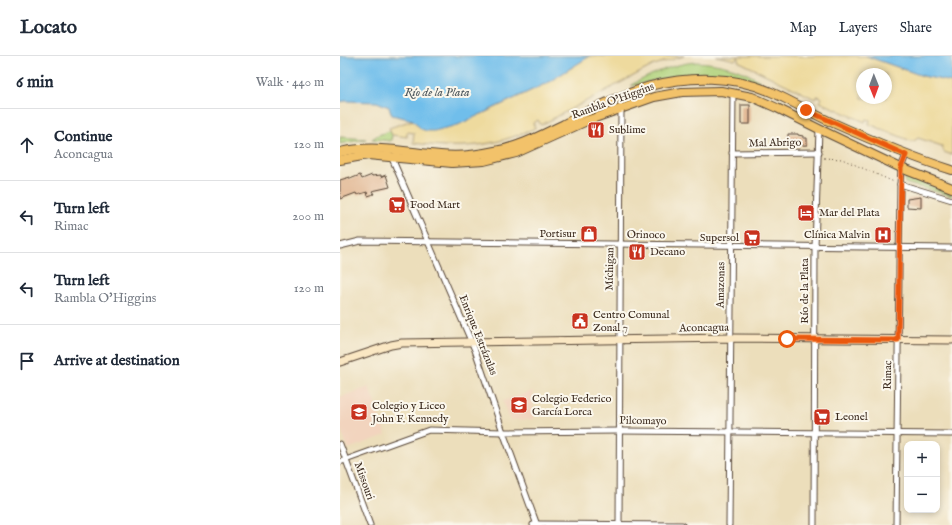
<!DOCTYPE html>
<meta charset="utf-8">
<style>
body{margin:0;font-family:"IM FELL English",serif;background:#f2f2f3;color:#1f2937}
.controls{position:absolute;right:12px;bottom:12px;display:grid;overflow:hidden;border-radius:8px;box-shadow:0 2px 6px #0003}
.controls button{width:36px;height:36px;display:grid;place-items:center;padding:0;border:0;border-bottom:1px solid #e0e1e3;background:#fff;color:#1f2937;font:20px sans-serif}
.compass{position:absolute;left:516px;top:12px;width:36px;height:36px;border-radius:50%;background:#fff;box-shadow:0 2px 6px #0003;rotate:179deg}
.stop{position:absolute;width:12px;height:12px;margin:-9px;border:3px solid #ea580c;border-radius:50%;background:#fff}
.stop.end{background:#ea580c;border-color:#fff;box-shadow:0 1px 4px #0008}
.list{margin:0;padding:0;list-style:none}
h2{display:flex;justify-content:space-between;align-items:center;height:52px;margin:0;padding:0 16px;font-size:17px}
h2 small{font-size:13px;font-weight:400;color:#747a83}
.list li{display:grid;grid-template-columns:26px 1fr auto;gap:12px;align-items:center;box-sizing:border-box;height:72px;padding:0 16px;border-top:1px solid #e0e1e3}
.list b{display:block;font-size:15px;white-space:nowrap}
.list p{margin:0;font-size:13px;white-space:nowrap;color:#747a83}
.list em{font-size:13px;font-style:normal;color:#747a83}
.icon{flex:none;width:22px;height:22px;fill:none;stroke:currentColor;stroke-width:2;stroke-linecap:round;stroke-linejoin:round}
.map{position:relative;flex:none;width:612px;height:469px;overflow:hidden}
header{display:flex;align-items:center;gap:24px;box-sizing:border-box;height:56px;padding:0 20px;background:#fff;border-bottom:1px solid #e0e1e3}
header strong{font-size:19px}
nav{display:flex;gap:22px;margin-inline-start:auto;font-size:14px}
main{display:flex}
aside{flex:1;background:#fff}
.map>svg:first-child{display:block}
.built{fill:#f2d4be}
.green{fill:#afd179;stroke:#757e4c}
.sand{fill:#eeda9e;stroke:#94825e;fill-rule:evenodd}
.water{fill:#70beeb;stroke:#567484}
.building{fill:#dead85}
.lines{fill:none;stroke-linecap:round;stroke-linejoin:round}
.street-casing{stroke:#564536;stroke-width:7}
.secondary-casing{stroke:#564536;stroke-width:9}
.primary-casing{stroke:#564536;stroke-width:10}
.path{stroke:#564536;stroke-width:1;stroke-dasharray:1 3;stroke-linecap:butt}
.street{stroke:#fff;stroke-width:5}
.secondary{stroke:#fae7c3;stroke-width:7}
.primary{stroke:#f2c26a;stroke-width:8}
.route{stroke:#ea580c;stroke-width:5}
.labels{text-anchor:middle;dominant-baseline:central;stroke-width:4;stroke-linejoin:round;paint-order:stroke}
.street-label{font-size:11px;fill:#3b2a1e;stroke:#fbf7ec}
.poi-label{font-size:11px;fill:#3b2a1e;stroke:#fbf7ec;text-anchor:start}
.water-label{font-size:12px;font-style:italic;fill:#4b565c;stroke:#fbf7ec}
</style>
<header>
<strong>Locato</strong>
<nav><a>Map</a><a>Layers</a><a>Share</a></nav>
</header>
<main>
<aside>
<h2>6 min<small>Walk · 440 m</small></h2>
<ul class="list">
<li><svg class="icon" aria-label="ahead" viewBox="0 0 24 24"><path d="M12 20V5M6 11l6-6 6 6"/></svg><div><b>Continue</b><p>Aconcagua</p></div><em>120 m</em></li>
<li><svg class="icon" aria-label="left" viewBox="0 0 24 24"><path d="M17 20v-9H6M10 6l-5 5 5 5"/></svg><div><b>Turn left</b><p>Rimac</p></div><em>200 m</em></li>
<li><svg class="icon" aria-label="left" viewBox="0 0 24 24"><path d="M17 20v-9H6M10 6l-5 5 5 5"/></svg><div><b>Turn left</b><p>Rambla O'Higgins</p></div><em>120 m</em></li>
<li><svg class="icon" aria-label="arrive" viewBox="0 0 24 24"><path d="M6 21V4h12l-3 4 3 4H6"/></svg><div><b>Arrive at destination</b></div></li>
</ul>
</aside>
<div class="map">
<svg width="612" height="469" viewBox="0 0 612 469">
<rect width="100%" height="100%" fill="#fbf7ec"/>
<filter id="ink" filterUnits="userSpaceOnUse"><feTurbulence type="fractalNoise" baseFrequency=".025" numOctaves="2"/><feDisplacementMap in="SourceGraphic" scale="8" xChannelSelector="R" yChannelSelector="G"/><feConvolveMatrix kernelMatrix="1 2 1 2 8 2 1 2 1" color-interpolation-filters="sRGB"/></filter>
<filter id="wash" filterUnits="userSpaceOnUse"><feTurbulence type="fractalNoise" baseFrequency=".012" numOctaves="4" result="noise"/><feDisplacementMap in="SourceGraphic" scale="16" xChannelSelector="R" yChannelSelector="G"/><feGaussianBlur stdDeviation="0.9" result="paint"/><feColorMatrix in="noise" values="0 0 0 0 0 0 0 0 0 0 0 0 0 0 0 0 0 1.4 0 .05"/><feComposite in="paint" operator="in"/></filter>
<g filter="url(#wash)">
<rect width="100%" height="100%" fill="#ecdebb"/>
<g class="built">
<polygon points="29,331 46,379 8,393 0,371 0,341"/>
<polygon points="193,335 193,363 170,364 163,345"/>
</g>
<g class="green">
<path d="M 356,6 C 379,7 401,13 420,25 L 420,26 C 374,13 336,18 292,30 L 291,29 C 312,18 332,8 356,6 Z"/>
<polygon points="50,75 52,79 51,85 32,83 38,79"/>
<polygon points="0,81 26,83 0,88"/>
<polygon points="566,120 612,138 612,140 565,127 565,124"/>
</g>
<g class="sand">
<path d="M 250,0 L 344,0 L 314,9 L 201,69 L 198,64 L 193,67 L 195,72 C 152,92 119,93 73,87 L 74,77 L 67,76 L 67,81 L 52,79 L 49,72 L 73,64 L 142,58 L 207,27 Z"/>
<path d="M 376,0 L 526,0 L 583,20 L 612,26 L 612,99 L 604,96 L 602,90 L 578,82 L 574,85 L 571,85 L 529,68 L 530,64 L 526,63 L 525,66 L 480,46 L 482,42 L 477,40 L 475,43 L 398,5 L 399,1 L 397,1 L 395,4 ZM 522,18 L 546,18 L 546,42 L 522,42 Z"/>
</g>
<g class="water">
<polygon points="0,0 250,0 207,27 118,69 94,75 87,75 81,73 73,64 52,59 49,51 37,46 5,45 0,46"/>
<polygon points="526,0 612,0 612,26 583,20"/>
</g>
<g id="blocks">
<g class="building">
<rect x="401" y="49" width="9" height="19"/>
<polygon points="448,78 458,78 458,79 463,80 463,82 467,82 467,89 448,90"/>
<polygon points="20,119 22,123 32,119 32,120 41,119 41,121 46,119 50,131 32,135 34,138 28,140 27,136 17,139 16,137 0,143 0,124 10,121 10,123"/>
<polygon points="581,141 581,152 567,151 567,143"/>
</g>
</g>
</g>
<g filter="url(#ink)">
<use href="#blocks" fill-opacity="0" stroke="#564536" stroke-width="1"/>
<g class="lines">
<g class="street-casing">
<g id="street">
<polyline points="392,97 479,96"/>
<polyline points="51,100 135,294 163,376 197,469"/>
<polyline points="560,128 612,144"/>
<polyline points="0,190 20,185 612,192"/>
<polyline points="0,388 30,469"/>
<polyline points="0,406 89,374 163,376 280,375 612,378"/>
<polyline points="193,469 197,468 342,469"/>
<polyline points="279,469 281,53"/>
<polyline points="389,469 393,37"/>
<polyline points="474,469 475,191 479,73"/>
<polyline points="556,469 560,128 561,112 566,99"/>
</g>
</g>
<g class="secondary-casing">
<polyline id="secondary" points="0,306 51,289 62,287 391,282 612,284"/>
</g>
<g class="primary-casing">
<g id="primary">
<path d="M 0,96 C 34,88 66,96 100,99 C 118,101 137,99 155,95 C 179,91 201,79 224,68 C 251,53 280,39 310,30 C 349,20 393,19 431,36 C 452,45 471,57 491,66 C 531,84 571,101 612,114"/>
<polyline points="0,104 28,99 112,107 144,105 176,97 249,64 314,41 342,36 381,35 412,41 437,52 479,73 561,112 612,132"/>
</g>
</g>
<polyline class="path" points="484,102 502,103 554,126"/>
<use href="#street" class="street"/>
<use href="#secondary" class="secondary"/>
<use href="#primary" class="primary"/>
</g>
</g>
<g class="lines" filter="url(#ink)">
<polyline class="route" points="447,283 558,284 561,112 566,99 466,54"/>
</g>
<defs>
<g id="restaurant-square" transform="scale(0.9)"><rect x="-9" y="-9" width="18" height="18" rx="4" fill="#c8321e" stroke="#fbf7ec"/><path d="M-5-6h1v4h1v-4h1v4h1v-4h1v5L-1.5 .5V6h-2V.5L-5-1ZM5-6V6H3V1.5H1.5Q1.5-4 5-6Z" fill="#fff"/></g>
<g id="supermarket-square" transform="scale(0.9)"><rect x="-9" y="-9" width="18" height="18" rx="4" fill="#c8321e" stroke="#fbf7ec"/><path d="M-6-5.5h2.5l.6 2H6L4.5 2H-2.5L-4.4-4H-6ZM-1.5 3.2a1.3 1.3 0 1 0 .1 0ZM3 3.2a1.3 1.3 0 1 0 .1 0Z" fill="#fff"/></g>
<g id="hotel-square" transform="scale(0.9)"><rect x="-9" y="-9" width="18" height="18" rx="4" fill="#c8321e" stroke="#fbf7ec"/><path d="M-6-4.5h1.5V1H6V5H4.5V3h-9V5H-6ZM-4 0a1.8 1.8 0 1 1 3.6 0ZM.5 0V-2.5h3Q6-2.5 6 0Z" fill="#fff"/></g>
<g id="shop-square" transform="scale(0.9)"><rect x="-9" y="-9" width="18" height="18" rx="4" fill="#c8321e" stroke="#fbf7ec"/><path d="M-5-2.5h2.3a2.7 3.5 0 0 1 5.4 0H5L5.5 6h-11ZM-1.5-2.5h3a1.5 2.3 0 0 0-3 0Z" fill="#fff"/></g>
<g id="hospital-square" transform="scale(0.9)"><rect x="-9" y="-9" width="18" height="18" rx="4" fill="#c8321e" stroke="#fbf7ec"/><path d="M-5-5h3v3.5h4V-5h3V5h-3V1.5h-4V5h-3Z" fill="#fff"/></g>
<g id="civic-square" transform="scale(0.9)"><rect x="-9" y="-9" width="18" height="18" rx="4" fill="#c8321e" stroke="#fbf7ec"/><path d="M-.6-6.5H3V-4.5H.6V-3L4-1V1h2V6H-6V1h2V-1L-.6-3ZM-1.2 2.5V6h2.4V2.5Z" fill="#fff"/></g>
<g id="school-square" transform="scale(0.9)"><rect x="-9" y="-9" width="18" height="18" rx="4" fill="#c8321e" stroke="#fbf7ec"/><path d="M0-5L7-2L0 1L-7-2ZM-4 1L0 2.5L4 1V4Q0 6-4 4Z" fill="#fff"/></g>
</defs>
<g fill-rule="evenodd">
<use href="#restaurant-square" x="256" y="74"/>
<use href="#supermarket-square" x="57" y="149"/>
<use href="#hotel-square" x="466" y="157"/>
<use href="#shop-square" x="249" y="178"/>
<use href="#hospital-square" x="543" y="179"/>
<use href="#supermarket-square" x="412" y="182"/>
<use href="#restaurant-square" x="297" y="196"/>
<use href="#civic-square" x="240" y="265"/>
<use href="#school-square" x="179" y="349"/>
<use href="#school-square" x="19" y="356"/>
<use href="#supermarket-square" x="482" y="361"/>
</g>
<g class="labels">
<g class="street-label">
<text transform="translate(273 45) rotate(-20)">Rambla O'Higgins</text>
<text transform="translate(435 87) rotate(-1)">Mal Abrigo</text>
<text transform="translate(306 179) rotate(1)">Orinoco</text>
<text transform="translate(270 213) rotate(-89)">Míchigan</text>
<text transform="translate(381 229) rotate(-89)">Amazonas</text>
<text transform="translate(465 235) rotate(-90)">Río de la Plata</text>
<text transform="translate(364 272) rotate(-1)">Aconcagua</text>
<text transform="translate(138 279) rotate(68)">Enrique Estrázulas</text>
<text transform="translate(548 319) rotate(-89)">Rimac</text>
<text transform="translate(303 365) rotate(1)">Pilcomayo</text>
<text transform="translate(24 425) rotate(70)">Missouri</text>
</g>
<g class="poi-label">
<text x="269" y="74">Sublime</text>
<text x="70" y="149">Food Mart</text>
<text x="479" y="157">Mar del Plata</text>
<text x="236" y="178" text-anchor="end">Portisur</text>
<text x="530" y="179" text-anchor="end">Clínica Malvin</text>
<text x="399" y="182" text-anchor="end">Supersol</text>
<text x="310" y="196">Decano</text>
<text x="253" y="259">Centro Comunal<tspan x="253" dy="13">Zonal 7</tspan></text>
<text x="192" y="343">Colegio Federico<tspan x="192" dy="13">García Lorca</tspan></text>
<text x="32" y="350">Colegio y Liceo<tspan x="32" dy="13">John F. Kennedy</tspan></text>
<text x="495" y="361">Leonel</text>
</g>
<g class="water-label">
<text x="97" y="36">Río de la Plata</text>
</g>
</g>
</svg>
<div class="controls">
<button>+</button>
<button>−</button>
</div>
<svg class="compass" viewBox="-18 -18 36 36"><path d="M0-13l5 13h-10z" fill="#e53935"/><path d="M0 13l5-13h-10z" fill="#747a83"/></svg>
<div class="stop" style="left:447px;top:283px"></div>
<div class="stop end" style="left:466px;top:54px"></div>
</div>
</main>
